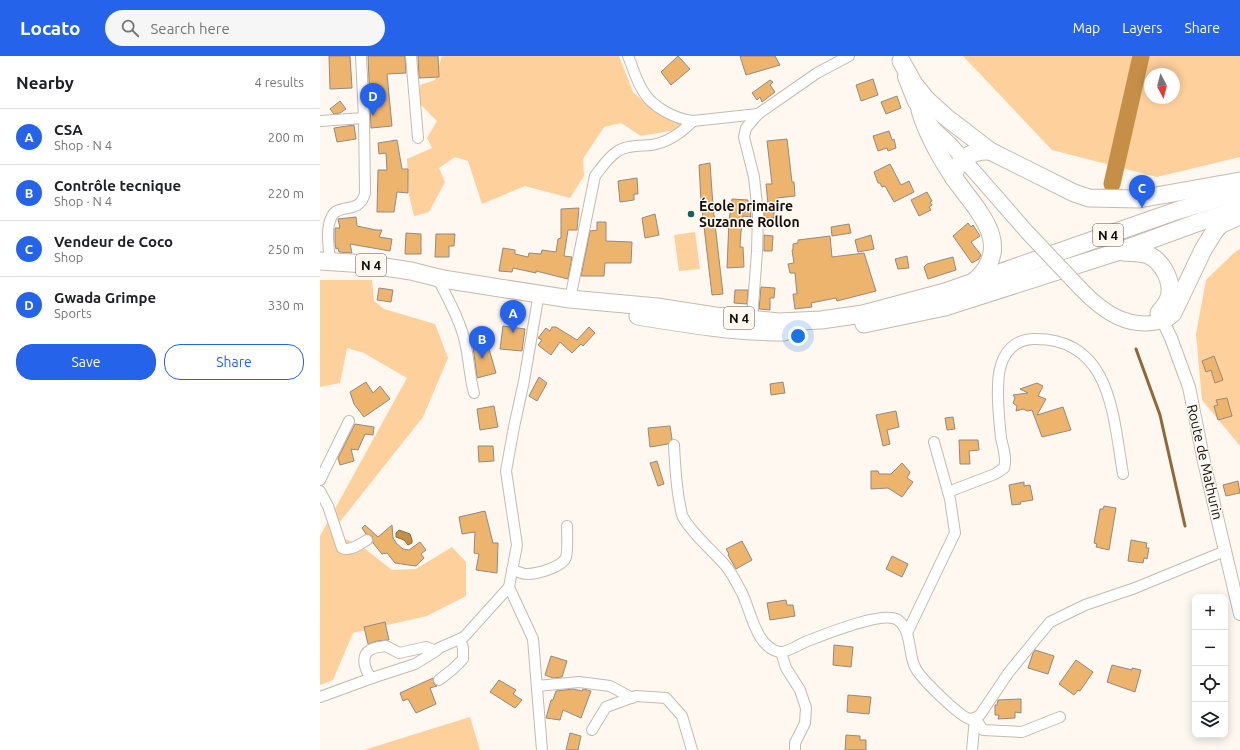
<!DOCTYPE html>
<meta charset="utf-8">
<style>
body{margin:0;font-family:Ubuntu,sans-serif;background:#f6f6f6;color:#202124}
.controls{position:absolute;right:12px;bottom:12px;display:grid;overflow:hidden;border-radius:8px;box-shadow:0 2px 10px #0003}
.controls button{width:36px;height:36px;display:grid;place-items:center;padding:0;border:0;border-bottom:1px solid #e0e0e0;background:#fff;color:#202124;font:20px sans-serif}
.compass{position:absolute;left:824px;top:12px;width:36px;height:36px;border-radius:50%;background:#fff;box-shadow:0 2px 10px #0003;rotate:173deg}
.you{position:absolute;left:478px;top:280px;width:14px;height:14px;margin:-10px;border:3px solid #fff;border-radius:50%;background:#1a73e8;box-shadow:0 0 0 6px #1a73e833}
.badge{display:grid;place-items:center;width:26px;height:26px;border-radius:50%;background:#2563eb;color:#fff;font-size:13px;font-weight:700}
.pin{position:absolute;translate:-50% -33px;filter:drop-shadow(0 1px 2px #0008)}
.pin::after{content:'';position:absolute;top:21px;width:14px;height:12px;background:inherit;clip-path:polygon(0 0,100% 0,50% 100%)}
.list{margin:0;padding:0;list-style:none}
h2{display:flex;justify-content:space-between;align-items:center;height:52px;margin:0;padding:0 16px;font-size:17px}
h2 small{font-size:13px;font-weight:400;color:#757577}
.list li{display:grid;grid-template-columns:26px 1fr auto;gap:12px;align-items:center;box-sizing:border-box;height:56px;padding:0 16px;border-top:1px solid #e0e0e0}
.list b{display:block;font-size:15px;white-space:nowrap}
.list p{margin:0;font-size:13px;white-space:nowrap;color:#757577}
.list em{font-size:13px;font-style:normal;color:#757577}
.actions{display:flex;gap:8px;padding:12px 16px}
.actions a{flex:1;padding:9px 0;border:1px solid #2563eb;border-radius:16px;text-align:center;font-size:14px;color:#2563eb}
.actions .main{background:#2563eb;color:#fff}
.icon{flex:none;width:22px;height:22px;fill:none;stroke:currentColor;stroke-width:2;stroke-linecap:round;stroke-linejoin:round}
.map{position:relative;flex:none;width:920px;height:694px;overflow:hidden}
header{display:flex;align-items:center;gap:24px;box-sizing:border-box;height:56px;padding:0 20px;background:#2563eb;color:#fff}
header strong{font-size:19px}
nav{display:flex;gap:22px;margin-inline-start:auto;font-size:14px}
.search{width:280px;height:36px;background:#f6f6f6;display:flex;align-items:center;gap:10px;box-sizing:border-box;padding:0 14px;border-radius:22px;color:#757577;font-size:15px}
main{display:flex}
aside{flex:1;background:#fff}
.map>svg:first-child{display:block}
.green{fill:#fdd09c;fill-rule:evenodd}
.water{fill:#c68f48;stroke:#906936}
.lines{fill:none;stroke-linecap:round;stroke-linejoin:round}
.stream{stroke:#906936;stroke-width:3}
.river{stroke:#c68f48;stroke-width:17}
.building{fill:#edb46d;stroke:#948a7f}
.minor-casing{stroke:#c5bbaf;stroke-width:12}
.tertiary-casing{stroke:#c5bbaf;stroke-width:14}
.secondary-casing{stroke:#c5bbaf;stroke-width:16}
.trunk-casing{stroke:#c5bbaf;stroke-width:19}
.minor{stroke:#fff;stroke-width:10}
.tertiary{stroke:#fff;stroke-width:12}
.secondary{stroke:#fff;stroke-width:14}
.trunk{stroke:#fff;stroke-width:17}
.secondary-bridge-casing{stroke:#c5bbaf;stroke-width:16;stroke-linecap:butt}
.secondary-bridge{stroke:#fff;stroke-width:14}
.poi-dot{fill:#116266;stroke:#fef8f1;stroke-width:1.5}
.labels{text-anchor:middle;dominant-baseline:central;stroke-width:3;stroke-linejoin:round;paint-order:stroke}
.shield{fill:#fef8f1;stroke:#5a5550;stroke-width:1}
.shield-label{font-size:13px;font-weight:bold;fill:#130f0b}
.poi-label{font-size:14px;font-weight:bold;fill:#130f0b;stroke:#fef8f1;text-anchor:start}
.street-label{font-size:14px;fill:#130f0b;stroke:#fef8f1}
</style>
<header>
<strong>Locato</strong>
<div class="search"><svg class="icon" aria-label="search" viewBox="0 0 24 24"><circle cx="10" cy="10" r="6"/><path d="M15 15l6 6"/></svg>Search here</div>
<nav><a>Map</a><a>Layers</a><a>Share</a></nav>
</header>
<main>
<aside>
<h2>Nearby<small>4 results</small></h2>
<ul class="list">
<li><span class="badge">A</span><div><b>CSA</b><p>Shop · N 4</p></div><em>200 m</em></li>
<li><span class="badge">B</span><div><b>Contrôle tecnique</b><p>Shop · N 4</p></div><em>220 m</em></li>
<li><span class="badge">C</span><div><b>Vendeur de Coco</b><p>Shop</p></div><em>250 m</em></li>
<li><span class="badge">D</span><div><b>Gwada Grimpe</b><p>Sports</p></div><em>330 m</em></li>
</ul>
<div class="actions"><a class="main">Save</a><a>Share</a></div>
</aside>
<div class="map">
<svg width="920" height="694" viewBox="0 0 920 694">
<rect width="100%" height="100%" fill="#fef8f1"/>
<g class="green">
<polygon points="122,0 299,0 313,36 334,55 364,68 361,73 321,80 301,67 284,71 263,103 264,120 250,142 205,130 162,148 148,105 135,101 119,112 125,126 109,156 94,160 89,139 87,103 112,92 107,82 117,65 100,48 100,29 115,24"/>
<path d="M 643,0 L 920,0 L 920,101 L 837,121 L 732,94 ZM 830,18 L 854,18 L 854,42 L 830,42 Z"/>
<polygon points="375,176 380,213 359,215 354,179"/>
<polygon points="920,193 920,390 882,344 876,278 886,224 915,196"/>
<polygon points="0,224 52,224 54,245 64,253 115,268 128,302 103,361 11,477 40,489 72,514 96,513 132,491 146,506 146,540 107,560 33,577 13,624 0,629 0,480 87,322 44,297 27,292 20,327 0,331"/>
<polygon points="150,661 160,694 44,694"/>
</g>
<polygon class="water" points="79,474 90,478 92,484 92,487 88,489 84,484 76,481 76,477"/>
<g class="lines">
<polyline class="stream" points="816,293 840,359 865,470"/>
<polyline class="river" points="792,128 821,0"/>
</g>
<g class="building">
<polygon points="9,0 30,0 32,32 10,33"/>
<polygon points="48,0 85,0 86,17 67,18 72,70 51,72"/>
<polygon points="98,0 118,0 119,21 99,22"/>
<polygon points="358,0 370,13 351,29 341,16"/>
<polygon points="420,0 455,0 460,9 426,19"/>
<polygon points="553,23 558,39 541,45 536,29"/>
<polygon points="450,24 453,26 450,29 455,36 442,46 440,41 437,44 432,37"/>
<polygon points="577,40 581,52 566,58 561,46"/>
<polygon points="20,45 26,53 20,57 14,58 10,53"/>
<polygon points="34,69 36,83 17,86 14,72"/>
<polygon points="569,75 572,84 574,83 576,92 568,95 567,92 558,95 553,80"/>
<polygon points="467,83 472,126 474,126 475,140 457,142 457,151 454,152 454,162 444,162 443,148 448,148 446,128 452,128 447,85"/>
<polygon points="77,84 82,113 88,113 88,137 77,136 74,156 57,156 58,114 67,114 66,97 59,98 58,87"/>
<polygon points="390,107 393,150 403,238 392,239 381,145 379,109"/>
<polygon points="570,108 581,129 589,125 594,136 574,146 565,130 562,131 560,127 558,127 554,116"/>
<polygon points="317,122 318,138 314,138 314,144 300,146 298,125"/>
<polygon points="607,136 612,145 610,146 612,149 609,151 611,154 599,160 591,144"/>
<polygon points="412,143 428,144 428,147 430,147 431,161 423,160 421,176 420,191 423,191 424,211 407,212 409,165"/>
<polygon points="259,152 257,174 248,174 244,200 252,201 248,223 216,215 216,217 193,212 192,216 179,215 183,192 195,194 195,198 208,201 209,197 221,198 222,194 236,196 238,183 241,182 241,153"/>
<polygon points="335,158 339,179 325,182 322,162"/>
<polygon points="36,161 37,170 56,174 62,174 59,181 72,183 70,195 30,188 32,197 19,196 18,192 16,193 15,187 15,172 20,172 18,163"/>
<polygon points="277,166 286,166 286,185 312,186 311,207 285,207 284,220 261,220 270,175 277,174"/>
<polygon points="648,167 651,171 653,169 660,180 651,186 661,199 659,203 652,207 633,180"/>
<polygon points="529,168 531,177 512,180 511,171"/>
<polygon points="86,177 101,178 101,198 85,198"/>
<polygon points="116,178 135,178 134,190 129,190 129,201 115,201"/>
<polygon points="444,179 453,180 452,195 444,195"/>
<polygon points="551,179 554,193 538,196 535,184"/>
<polygon points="510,180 512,201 544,197 556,235 521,244 517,245 516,242 491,247 492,251 475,253 473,238 477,238 475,217 470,217 468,208 474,207 472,194 473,194 473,188 478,187 478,184"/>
<polygon points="587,200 589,212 578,213 575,203"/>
<polygon points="633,201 636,214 608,223 604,211 607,208"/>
<polygon points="441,231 455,232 454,242 450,242 450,254 439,253"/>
<polygon points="59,232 73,234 71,246 57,244"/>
<polygon points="415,234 428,234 427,248 414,247"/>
<polygon points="183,270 205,273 202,295 180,293"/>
<polygon points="232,271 236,271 257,284 269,271 275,277 263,290 261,288 252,297 240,286 231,299 218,289 222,284 218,282 226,272 230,275"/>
<polygon points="167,286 176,317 157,322 153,290"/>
<polygon points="894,300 903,324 895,327 891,314 886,316 882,305"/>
<polygon points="219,321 227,327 217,345 209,340"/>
<polygon points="46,326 53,337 60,330 70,343 44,361 34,348 30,336"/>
<polygon points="463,326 465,337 451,339 450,328"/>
<polygon points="717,327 723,330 718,340 726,343 717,359 743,351 751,374 722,381 712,354 707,355 703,353 696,355 697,350 693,347 695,342 693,339 708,337 700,333"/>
<polygon points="907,342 912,360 898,364 894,350 898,349 896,344"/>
<polygon points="174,350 178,371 160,374 157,353"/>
<polygon points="576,355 579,371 567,374 570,388 563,390 556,359"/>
<polygon points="633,361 635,373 627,374 625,362"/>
<polygon points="35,368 54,371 53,379 45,378 38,394 31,393 34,405 20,409 18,402"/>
<polygon points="350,370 352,383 348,388 330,391 328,372"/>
<polygon points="639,384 658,384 659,394 649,395 650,408 640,408"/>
<polygon points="158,390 173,390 174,405 159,406"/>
<polygon points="337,405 344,428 338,430 330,407"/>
<polygon points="582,407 590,416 587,422 593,426 582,441 568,432 551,433 551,415 558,415 559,418 571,418"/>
<polygon points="918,425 920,437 906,440 903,429"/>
<polygon points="704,426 704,430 710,429 713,444 700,446 701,448 692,449 689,429"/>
<polygon points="784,450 796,452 789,494 776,491 777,488 774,487 780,453 783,453"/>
<polygon points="165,455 173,487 178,487 177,517 156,514 159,498 154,497 155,476 142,478 139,461"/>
<polygon points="45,469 58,481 72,469 73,482 77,488 83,493 89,494 100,486 106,494 101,498 104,502 96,510 75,507 67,497 62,498 53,487 52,480 46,478 42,472"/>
<polygon points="811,484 827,487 826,492 829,492 827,503 824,502 823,507 808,505"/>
<polygon points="422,485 432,504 416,513 408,499 409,498 406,493"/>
<polygon points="572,500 588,508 582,521 566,513"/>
<polygon points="466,544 467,549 473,549 475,560 450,564 447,547"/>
<polygon points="65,566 69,584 57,585 48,588 44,571"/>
<polygon points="514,589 533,591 531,611 513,609"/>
<polygon points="715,594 734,600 728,618 708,612 713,597"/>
<polygon points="231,600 247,605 242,621 233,622 225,619"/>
<polygon points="756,604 773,616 760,635 758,634 754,639 739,628"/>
<polygon points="792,609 812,614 812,612 821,614 815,636 787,626"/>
<polygon points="113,622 114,628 117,630 110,632 116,648 96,657 88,643 83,645 80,637"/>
<polygon points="179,624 196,634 193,638 202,644 195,652 170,636"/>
<polygon points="253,633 262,635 263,633 271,635 261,662 243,654 240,664 226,662 231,644 233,644 236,635"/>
<polygon points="528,639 551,641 549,658 527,656"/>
<polygon points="701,643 701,657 695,656 695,662 678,663 679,659 675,659 675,649 677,649 678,644"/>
<polygon points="250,677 261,680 258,694 246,694"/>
<polygon points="526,679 540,680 540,684 546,684 546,694 525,694"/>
</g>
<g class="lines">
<g class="minor-casing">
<g id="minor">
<polyline points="91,0 98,82"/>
<path d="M 308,0 C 313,12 316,24 323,35 C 332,51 355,63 373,65 L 438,58"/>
<polyline points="0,65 44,62"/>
<path d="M 10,206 C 9,191 5,173 12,160 C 18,147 40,159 45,137 L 44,62 L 41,0"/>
<path d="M 120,227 C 129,245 139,262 144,282 C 149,300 149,319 154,337"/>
<polyline points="218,243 204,325 194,371 186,415 197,489 189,531 213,583 222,694"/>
<path d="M 250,243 L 275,120 C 282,111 288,101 298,95 C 307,89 321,90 331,89 C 348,87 362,76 373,65"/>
<polyline points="432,263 437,196 438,158 434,121 424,81 426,72 438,58 497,17 529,0"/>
<path d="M 354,389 C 355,409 356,430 360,449 C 361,453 361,458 363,461 C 371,477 393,495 405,509 C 412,517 417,528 422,537 C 431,555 436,592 460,596 C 465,597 479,589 485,586 C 501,580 563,554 578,564 C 592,575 588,597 595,611 C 599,621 640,661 650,663 C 654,663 657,661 660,659 L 689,616 L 730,566 L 765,549 L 815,532 L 905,495"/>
<polyline points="0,424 29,365"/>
<path d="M 0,435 L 8,450 L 22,492 C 30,496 40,488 47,484"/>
<path d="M 628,436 L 675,418 L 684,412 C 687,402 683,392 681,382 C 679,363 675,327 681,309 C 686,293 696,284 713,283 C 791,281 793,359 803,418"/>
<path d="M 192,514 C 197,515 202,518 207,518 C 217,518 243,511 246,501 C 248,496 247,477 247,470"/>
<polyline points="587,577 635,477 630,443 614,386"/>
<path d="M 116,595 L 106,591 L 79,597 L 66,590 C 61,591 54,591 50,594 C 40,600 45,616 52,622 L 95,608 L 116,595 L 119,592 L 144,581 L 189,531"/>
<polyline points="461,596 466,612 480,634 486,652 485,667 475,687 475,694"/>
<polyline points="119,624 133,613 143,603 143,592 140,583"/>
<polyline points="217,630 259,626 290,630 312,642"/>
<polyline points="0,641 52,622"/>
<polyline points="655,662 663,674 702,676 740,661"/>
<polyline points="272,674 286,651 316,640 346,642 362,660 372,694"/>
<polyline points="652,694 655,662"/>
</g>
</g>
<g class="tertiary-casing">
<polyline id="tertiary" points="840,259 851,282 869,331 884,406 920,558"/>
</g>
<g class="secondary-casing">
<g id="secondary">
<polyline points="585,21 595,46 614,73 631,89 707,176"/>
<path d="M 761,233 C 784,257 809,274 843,265"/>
</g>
</g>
<g class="trunk-casing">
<g id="trunk">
<polyline points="581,5 594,28 606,43 627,62 670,95 754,137 769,142 819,143 920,125"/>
<path d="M 600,54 C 607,78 619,99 632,119 C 654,152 696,187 656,224"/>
<path d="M 633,121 C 638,103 651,94 670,95"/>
<path d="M 803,196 C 811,197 820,196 828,199 C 843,205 855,229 848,244 C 846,249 842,253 839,257"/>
<polyline points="0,205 45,208 91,215 123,223 250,243 337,251 395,260 459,266 501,264 543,258 625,236 856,155 920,136"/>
<path d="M 318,260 C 366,268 415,276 464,276"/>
<polyline points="843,265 853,257 883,194 894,176 900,169 917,161"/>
<polyline points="544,268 625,251 797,196 882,165 920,153"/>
</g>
</g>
<use href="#minor" class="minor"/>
<use href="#tertiary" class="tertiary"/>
<use href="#secondary" class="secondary"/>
<use href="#trunk" class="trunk"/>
<g class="secondary-bridge-casing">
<polyline id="secondary-bridge" points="707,176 761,233"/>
</g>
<use href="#secondary-bridge" class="secondary-bridge"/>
</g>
<circle class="poi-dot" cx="371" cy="158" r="4"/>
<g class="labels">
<g class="shield">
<rect x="773" y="168" width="30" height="22" rx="3"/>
<rect x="36" y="198" width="30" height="22" rx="3"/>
<rect x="404" y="251" width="30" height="22" rx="3"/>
</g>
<g class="shield-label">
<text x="788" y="179">N 4</text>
<text x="51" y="209">N 4</text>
<text x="419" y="262">N 4</text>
</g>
<g class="poi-label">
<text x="379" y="150">École primaire<tspan x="379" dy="16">Suzanne Rollon</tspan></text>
</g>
<g class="street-label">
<text transform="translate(885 406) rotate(77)">Route de Mathurin</text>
</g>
</g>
</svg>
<div class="controls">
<button>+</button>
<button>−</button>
<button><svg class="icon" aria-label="locate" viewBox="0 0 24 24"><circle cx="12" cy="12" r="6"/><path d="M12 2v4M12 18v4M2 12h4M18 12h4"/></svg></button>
<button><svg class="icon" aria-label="layers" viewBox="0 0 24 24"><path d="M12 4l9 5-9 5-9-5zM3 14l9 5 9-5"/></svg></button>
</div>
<svg class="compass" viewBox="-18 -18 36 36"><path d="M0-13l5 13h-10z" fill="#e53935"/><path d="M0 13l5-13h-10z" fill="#757577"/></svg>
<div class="you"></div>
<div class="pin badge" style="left:193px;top:277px">A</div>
<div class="pin badge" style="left:162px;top:303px">B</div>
<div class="pin badge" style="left:822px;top:152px">C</div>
<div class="pin badge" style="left:53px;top:60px">D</div>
</div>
</main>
